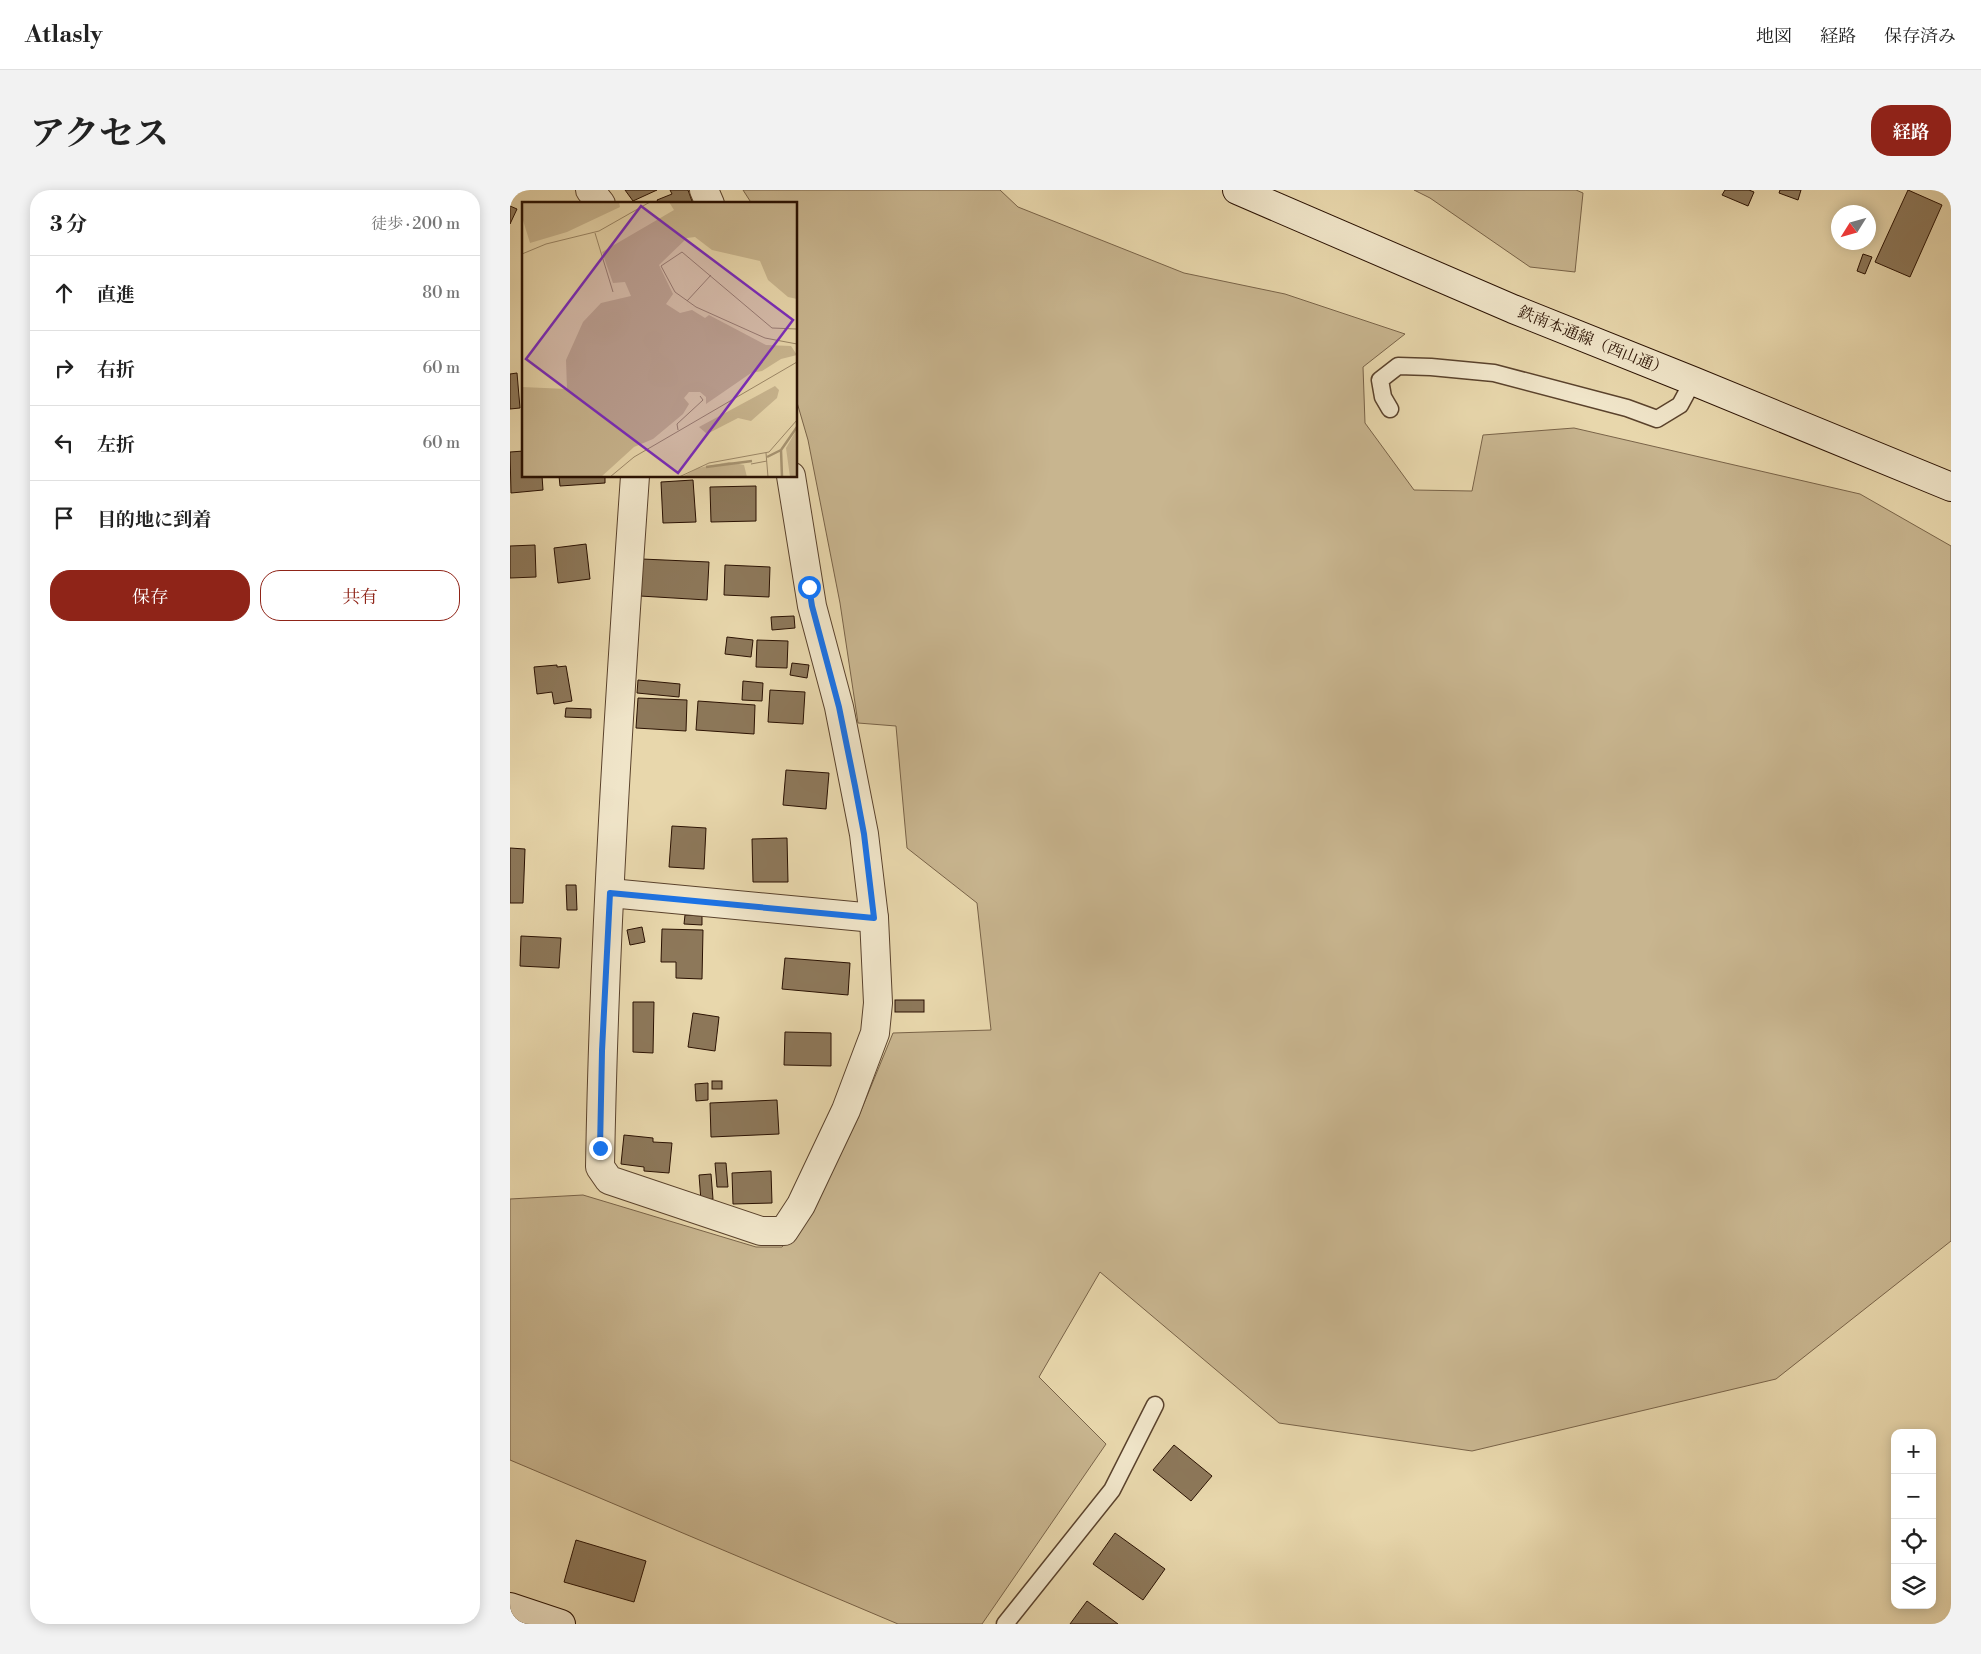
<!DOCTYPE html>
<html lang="ja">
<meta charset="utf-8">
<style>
body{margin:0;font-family:"Libre Bodoni","Noto Serif JP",serif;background:#f2f2f2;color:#222}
.controls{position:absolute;right:15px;bottom:15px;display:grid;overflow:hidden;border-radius:10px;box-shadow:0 2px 12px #0003}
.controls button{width:45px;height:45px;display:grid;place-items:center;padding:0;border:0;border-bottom:1px solid #e0e0e0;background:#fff;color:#222;font:25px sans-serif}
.compass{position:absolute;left:1321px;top:15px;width:45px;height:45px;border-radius:50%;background:#fff;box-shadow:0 2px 12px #0003;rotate:233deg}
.stop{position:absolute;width:15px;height:15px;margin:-11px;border:4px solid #1a73e8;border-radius:50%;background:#fff}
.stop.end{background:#1a73e8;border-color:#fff;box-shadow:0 1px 5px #0008}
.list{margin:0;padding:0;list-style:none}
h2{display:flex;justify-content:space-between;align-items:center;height:65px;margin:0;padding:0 20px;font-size:21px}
h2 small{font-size:16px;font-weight:400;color:#767676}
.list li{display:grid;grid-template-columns:32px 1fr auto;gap:15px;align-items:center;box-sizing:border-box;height:75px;padding:0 20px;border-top:1px solid #e0e0e0}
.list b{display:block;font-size:19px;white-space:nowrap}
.list em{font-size:16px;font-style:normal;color:#767676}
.actions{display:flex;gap:10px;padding:15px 20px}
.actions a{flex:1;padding:11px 0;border:1px solid #8f2418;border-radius:20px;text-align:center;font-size:18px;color:#8f2418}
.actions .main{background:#8f2418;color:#fff}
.icon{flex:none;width:28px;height:28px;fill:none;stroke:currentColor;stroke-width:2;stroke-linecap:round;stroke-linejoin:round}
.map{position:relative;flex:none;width:1441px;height:1434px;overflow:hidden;border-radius:20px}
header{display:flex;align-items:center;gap:30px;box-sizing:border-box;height:70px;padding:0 25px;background:#fff;border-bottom:1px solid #e0e0e0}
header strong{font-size:24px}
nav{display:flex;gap:28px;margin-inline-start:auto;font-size:18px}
.intro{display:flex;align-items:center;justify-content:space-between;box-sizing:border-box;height:120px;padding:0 30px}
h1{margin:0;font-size:35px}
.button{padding:12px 22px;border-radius:20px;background:#8f2418;color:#fff;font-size:18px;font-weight:700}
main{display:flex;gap:30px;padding:0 30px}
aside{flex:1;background:#fff;border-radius:20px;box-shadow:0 2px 12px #0003}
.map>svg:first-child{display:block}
.green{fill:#c8b58f;stroke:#796348}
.building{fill:#8d785a;stroke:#2a1102}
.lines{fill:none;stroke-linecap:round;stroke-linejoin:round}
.lane-casing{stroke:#5a422c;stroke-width:19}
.street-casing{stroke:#5a422c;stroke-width:30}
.secondary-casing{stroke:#2a1102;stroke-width:30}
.lane{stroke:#f0e5c9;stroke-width:16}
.street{stroke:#f0e5c9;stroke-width:28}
.secondary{stroke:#f0e5c9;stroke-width:28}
.route{stroke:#1a73e8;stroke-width:6}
.labels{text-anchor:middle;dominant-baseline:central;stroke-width:4;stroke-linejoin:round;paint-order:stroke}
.street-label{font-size:16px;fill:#2a1102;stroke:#f0e5c9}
.inset-river{fill:none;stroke:#a79472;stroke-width:2.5}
.inset-road{fill:none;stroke:#9c8868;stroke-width:1}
.view{fill:#7b2cbf;fill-opacity:0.15;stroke:#7b2cbf;stroke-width:2.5}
.inset-edge{fill:none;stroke:#2a1102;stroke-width:2.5}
</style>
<header>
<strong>Atlasly</strong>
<nav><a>地図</a><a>経路</a><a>保存済み</a></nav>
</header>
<div class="intro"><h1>アクセス</h1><a class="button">経路</a></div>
<main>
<aside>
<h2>3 分<small>徒歩 · 200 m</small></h2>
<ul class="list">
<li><svg class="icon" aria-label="ahead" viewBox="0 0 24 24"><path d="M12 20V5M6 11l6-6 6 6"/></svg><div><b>直進</b></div><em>80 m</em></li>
<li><svg class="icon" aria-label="right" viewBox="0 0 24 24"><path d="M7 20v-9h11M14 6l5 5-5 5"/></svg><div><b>右折</b></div><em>60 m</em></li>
<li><svg class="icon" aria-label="left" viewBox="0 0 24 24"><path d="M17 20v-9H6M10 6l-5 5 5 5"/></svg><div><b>左折</b></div><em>60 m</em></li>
<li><svg class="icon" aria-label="arrive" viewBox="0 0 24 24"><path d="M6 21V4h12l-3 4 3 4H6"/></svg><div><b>目的地に到着</b></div></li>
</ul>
<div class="actions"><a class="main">保存</a><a>共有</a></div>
</aside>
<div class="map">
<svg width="1441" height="1434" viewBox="0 0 1441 1434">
<rect width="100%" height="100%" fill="#e8d7ac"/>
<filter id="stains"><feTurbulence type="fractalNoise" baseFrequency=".004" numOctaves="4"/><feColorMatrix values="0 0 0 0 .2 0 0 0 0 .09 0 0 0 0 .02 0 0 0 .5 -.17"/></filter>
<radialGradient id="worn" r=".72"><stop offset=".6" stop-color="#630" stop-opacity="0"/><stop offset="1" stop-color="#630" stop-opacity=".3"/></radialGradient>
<g class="green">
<polygon points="233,0 490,0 508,17 674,83 775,104 895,144 853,177 855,233 904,300 962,301 973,245 1064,238 1350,304 1441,356 1441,1051 1266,1189 962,1261 769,1233 590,1082 529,1187 596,1254 472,1434 388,1434 0,1270 0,1009 73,1005 246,1057 272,1057 302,1024 348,928 383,843 481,840 467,713 397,658 386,536 348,533 330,413 298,250 286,209 286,14 242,14"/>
<polygon points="904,0 1066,0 1073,3 1065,82 1020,77 920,8"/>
</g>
<g class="building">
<polygon points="115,0 147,0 123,11"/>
<polygon points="160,0 178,0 183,14 149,14 147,10 162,4"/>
<polygon points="1215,0 1239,0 1244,2 1238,16 1212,5"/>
<polygon points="1270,0 1291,0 1288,10 1269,3"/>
<polygon points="1398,0 1432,15 1400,87 1365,72"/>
<polygon points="0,16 7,19 0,34"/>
<polygon points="1353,64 1362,67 1355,84 1347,81"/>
<polygon points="7,183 10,218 0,219 0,184"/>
<polygon points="14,261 14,286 32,286 33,300 1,303 0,262"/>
<polygon points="49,286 95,286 95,293 50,296"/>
<polygon points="183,290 186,332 153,333 151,292"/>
<polygon points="246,296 246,331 201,332 200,297"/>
<polygon points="76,354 80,389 48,393 44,358"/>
<polygon points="25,355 26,387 0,388 0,356"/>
<polygon points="132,369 199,372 197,410 130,406"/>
<polygon points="215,375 260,377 259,407 214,405"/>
<polygon points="284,426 285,438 262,440 261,427"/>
<polygon points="217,447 243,450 241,467 215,464"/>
<polygon points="247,450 278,451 277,478 246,477"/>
<polygon points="282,473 299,475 297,488 280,485"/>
<polygon points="47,475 47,477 56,476 62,511 44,514 42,502 27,504 24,477"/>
<polygon points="128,490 170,494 169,507 127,503"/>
<polygon points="233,491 253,493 252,511 232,510"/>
<polygon points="260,500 295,502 293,534 258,532"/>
<polygon points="128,508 177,510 176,541 126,538"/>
<polygon points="188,511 245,515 244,544 186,540"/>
<polygon points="56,518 81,519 81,528 55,527"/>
<polygon points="276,580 319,583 316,619 273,615"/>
<polygon points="162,636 196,638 194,679 159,677"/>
<polygon points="277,648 278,692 243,692 242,649"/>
<polygon points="0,658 15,659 13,713 0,713"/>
<polygon points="56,695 66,695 67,720 57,720"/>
<polygon points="175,725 192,726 192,735 174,734"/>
<polygon points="132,737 135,752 120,755 117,740"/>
<polygon points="152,739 193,740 192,789 166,788 166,772 151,772"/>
<polygon points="11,746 51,748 49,778 10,776"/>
<polygon points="275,768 340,773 338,805 272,799"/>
<rect x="385" y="810" width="29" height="12"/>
<polygon points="123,812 144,812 143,863 123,862"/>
<polygon points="183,823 209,827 205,861 178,857"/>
<polygon points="275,842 321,843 321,876 274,875"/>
<rect x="202" y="891" width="10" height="8"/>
<polygon points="198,893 198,910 186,911 185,894"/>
<polygon points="267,910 269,944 201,947 200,913"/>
<polygon points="114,945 143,948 143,952 162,953 159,983 134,981 134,977 111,974"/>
<polygon points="205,973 216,973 218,997 207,997"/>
<polygon points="261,981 262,1013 223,1014 222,983"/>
<polygon points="201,984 203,1009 191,1011 189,985"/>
<polygon points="664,1255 702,1286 681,1311 643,1280"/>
<polygon points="605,1343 655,1379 633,1410 583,1374"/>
<polygon points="66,1350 136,1371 124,1412 54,1392"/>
<polygon points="577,1411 608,1434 560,1434"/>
</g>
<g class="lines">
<g class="lane-casing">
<g id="lane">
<polyline points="880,219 873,207 870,190 888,176 921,177 984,183 1117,218 1147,229 1170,215 1183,191"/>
<polyline points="495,1434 602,1300 645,1215"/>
</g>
</g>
<g class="street-casing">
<g id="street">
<polyline points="80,0 91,14"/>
<polyline points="194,0 200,14"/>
<path d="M 125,286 C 109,516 94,746 90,977 L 99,990 L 251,1041 L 274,1041 L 291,1015 L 336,920 L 365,843 L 368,813 L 364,728 L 354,644 L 329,517 L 302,416 L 281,286"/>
<polyline points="100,703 364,728"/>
</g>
</g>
<g class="secondary-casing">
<g id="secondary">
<polyline points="727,0 1003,119 1183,191 1441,297"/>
<polyline points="0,1417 51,1434"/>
</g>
</g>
<use href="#lane" class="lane"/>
<use href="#street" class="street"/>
<use href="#secondary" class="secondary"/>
</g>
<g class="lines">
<polyline class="route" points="90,958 92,861 100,703 364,728 354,644 345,596 329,517 302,416 299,397"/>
</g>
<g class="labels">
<g class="street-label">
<text transform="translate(1083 151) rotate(22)">鉄南本通線（西山通）</text>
</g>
</g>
<g transform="translate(12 12)">
<rect width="275" height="275" fill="#e8d7ac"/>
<path d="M 0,0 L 97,0 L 98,5 L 45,30 L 8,41 L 0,15 ZM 147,0 L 275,0 L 275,97 L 266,95 L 246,78 L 238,59 L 190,48 L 173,35 L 165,36 L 137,63 L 151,92 L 144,102 L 158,111 L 170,108 L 183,116 L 187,113 L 244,143 L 269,144 L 275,153 L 259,157 L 240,169 L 229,171 L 184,202 L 184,195 L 178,190 L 167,190 L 162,196 L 167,202 L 161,212 L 131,237 L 112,245 L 79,275 L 0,275 L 0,185 L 45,187 L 44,158 L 61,120 L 79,101 L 109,94 L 103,80 L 91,81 L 80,50 L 152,8 ZM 253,184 L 257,188 L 255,196 L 229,219 L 216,216 L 185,232 L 177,225 ZM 275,227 L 275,275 L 268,275 L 264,246 ZM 207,260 L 222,263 L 225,275 L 160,275 L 176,266 Z" fill="#c8b58f"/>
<path class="inset-river" d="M 245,255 L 259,248M 184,265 L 230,259M 260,275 L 259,248 L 275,225"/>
<path class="inset-road" d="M 73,31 L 91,90M 0,52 L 24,42 L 77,29 L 128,0M 165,99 L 189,73M 275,127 L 250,126 L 160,50 L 139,64 L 153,90 L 174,105 L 243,136 L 275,142M 156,228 L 155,222 L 181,198 L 178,194M 244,251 L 246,275M 229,262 L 245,259M 88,275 L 112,255 L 275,160M 157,275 L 187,261 L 247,250 L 275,218"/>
<path class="view" d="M 119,4 L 271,118 L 156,271 L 4,157 Z"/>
<rect width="275" height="275" class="inset-edge"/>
</g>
<rect width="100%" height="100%" filter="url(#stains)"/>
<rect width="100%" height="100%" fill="url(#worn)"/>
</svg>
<div class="controls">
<button>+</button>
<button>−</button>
<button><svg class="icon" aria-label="locate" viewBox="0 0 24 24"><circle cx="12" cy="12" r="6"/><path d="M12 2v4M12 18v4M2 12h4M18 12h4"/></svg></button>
<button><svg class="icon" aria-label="layers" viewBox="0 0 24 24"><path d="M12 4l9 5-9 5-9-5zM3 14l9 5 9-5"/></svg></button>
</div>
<svg class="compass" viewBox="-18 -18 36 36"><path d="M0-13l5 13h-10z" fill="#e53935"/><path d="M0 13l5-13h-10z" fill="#767676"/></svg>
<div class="stop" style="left:299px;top:397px"></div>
<div class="stop end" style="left:90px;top:958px"></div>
</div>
</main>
